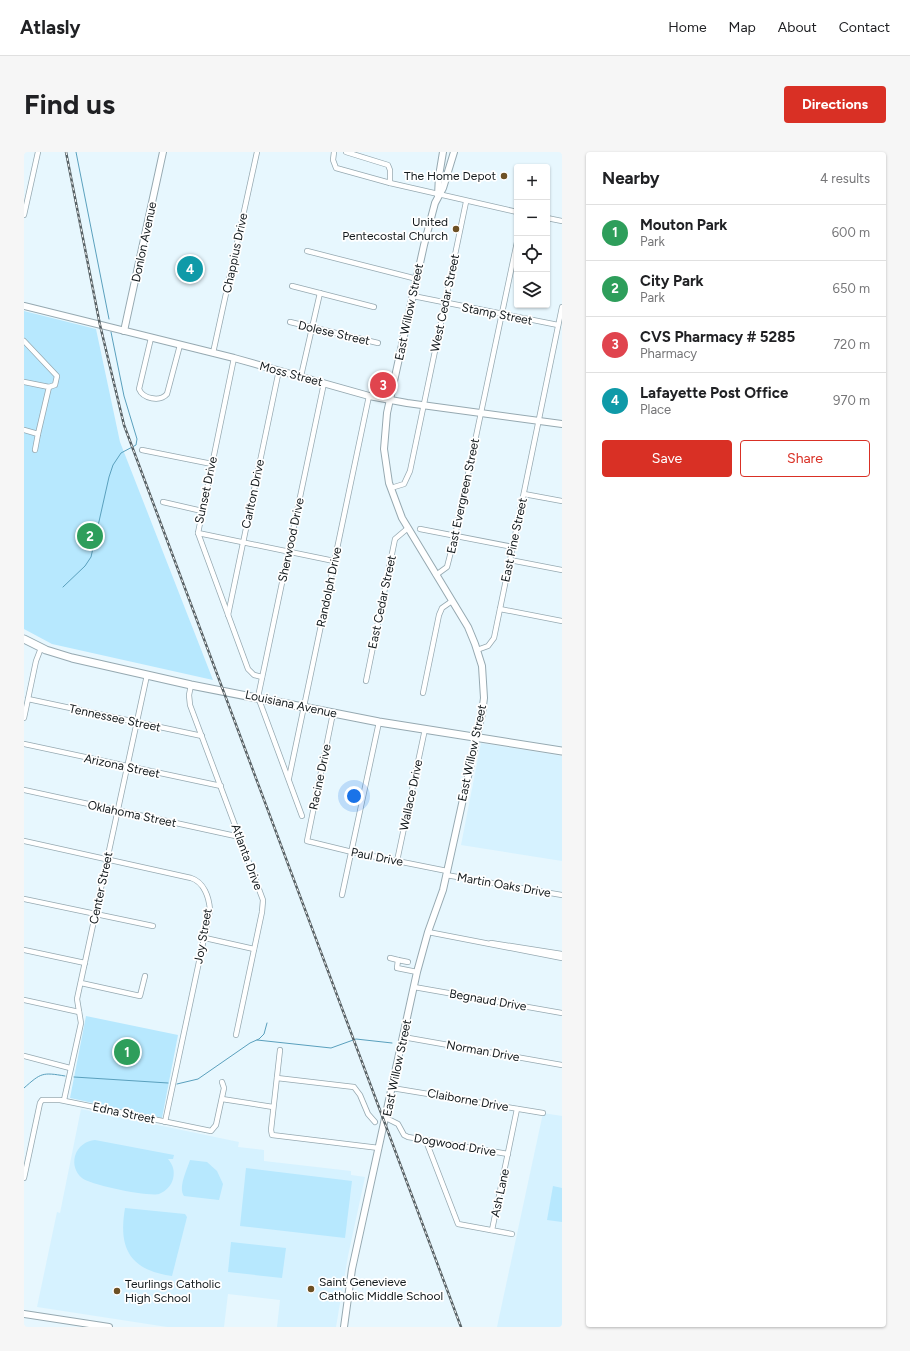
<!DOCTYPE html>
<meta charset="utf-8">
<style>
body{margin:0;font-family:Figtree,sans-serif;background:#f6f6f6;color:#202124}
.controls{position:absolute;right:12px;top:12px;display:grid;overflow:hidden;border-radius:4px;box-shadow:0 1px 3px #0004}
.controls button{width:36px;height:36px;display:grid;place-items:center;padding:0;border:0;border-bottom:1px solid #e0e0e0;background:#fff;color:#202124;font:20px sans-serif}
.you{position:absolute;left:330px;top:644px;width:14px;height:14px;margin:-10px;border:3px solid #fff;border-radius:50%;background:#1a73e8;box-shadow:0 0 0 6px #1a73e833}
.badge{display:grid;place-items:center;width:26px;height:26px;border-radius:50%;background:#d93025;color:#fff;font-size:13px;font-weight:700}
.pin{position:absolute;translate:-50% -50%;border:2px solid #fff;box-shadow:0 1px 4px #0006}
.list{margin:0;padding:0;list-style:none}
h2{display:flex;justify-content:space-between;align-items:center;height:52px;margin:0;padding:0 16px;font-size:17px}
h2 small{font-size:13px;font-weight:400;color:#757577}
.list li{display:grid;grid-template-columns:26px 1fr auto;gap:12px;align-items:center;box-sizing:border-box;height:56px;padding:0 16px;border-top:1px solid #e0e0e0}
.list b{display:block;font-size:15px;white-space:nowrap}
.list p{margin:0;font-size:13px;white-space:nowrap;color:#757577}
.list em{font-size:13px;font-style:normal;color:#757577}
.actions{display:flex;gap:8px;padding:12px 16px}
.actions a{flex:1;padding:9px 0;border:1px solid #d93025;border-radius:4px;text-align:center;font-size:14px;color:#d93025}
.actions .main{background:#d93025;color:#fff}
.icon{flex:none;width:22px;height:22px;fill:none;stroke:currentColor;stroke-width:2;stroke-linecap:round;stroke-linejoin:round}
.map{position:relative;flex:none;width:538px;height:1175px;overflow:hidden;border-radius:4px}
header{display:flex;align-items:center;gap:24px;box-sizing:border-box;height:56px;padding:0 20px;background:#fff;border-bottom:1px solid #e0e0e0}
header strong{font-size:19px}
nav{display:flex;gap:22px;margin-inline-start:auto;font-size:14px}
.intro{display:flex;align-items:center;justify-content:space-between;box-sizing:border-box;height:96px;padding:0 24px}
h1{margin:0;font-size:28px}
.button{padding:10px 18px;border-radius:4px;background:#d93025;color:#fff;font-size:14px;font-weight:700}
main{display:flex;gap:24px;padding:0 24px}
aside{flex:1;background:#fff;border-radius:4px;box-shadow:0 1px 3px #0004}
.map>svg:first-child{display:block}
.built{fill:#d6f2ff}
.green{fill:#b7e8fe}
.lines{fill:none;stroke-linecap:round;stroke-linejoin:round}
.stream{stroke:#5aa0bd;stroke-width:1}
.street-casing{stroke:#96a9b1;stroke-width:6}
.secondary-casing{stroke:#96a9b1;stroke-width:8}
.primary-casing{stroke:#96a9b1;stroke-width:9}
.street{stroke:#fff;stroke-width:4.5}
.secondary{stroke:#fff;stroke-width:6}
.primary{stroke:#fff;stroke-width:7}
.rail-casing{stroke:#576165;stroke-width:2.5}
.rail{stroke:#fff;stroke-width:1;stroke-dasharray:3;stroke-linecap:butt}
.poi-dot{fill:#6d5024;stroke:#fff;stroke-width:1.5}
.labels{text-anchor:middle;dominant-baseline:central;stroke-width:3.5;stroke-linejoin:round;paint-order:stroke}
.poi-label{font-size:12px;fill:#12191c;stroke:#fff;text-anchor:end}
.street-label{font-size:12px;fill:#12191c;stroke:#fff}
</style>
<header>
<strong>Atlasly</strong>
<nav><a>Home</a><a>Map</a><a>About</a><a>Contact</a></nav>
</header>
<div class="intro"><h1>Find us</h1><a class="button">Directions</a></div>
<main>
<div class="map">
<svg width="538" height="1175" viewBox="0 0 538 1175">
<rect width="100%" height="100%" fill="#e7f7fe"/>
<g class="built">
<polygon points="457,591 538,604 538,709 437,693"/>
<polygon points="57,957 215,990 214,995 240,998 240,1009 327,1019 327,1023 341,1025 324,1104 312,1175 253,1175 256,1148 204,1142 200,1175 143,1175 13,1155 33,1060 36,1061"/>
<polygon points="519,961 538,964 538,1175 473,1175"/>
</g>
<g class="green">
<polygon points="0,159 72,177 96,290 189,528 28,492 0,477"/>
<polygon points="62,864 154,883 138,966 46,946"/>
<path d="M 71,988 L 150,1003 L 149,1007 L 144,1007 C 149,1013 151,1019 149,1027 C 147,1034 142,1039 135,1042 C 125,1045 66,1033 58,1026 C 51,1020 49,1012 51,1004 C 54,994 62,989 71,988 Z"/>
<path d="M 166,1008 L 183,1010 L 193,1019 L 199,1032 L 195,1048 L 160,1044 C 154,1035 163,1018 166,1008 Z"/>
<polygon points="222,1016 328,1029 321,1086 216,1074"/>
<polygon points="529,1034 538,1036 538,1070 523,1068"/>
<path d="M 101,1056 L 161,1062 L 163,1065 L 148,1124 C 106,1118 94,1097 101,1056 Z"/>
<polygon points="207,1090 262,1096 258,1126 204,1120"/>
</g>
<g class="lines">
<g class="stream">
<polyline points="52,0 85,167"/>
<polyline points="39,435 61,414 67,405 85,325 89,313 97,301 112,293 113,287 100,244 87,180"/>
<polyline points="233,888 307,896 332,887 368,891"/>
<polyline points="50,925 144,931"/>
<polyline points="153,932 174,927 226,891 235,887 240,882 243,871"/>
<path d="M 0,936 C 17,921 18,920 41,924"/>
</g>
<g class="street-casing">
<g id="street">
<polyline points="310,0 309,8 312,16 366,31 366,18 364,13 322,0"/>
<polyline points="366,31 493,60"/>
<polyline points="0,63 14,0"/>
<polyline points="523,66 538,69"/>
<polyline points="283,99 393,127"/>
<polyline points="268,134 350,155"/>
<polyline points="389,144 534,173"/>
<polyline points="266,170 354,191"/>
<path d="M 127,186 L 115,237 C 119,247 136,250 143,242 L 156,193"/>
<polyline points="0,189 33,224 31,233 25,235"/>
<polyline points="189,201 233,0"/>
<polyline points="210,206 174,381 224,517 230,523 238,525"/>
<polyline points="277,224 296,141"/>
<polyline points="0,230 25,235 14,282 0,278"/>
<polyline points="11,298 14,282"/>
<polyline points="118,298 188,312"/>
<polyline points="367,336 380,332 386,319 442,50"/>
<polyline points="500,342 538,349"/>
<polyline points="139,350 178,359"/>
<polyline points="396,377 489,395"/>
<polyline points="174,381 310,409"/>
<polyline points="486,408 538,418"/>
<polyline points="412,423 423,415 431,384 493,90"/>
<polyline points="476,457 538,469"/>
<polyline points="204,463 255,218"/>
<polyline points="453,498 464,494 470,486 538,155"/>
<polyline points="342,529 371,387 384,376"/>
<polyline points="167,533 165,543 166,553 239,748 238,760 212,883"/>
<polyline points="399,541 415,463 418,456 428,449"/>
<polyline points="4,547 178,584"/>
<polyline points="309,561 283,689 328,700 423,719"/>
<polyline points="0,566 12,509 17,496"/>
<polyline points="0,592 197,634"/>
<polyline points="265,626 345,244"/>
<polyline points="0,638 216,685"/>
<polyline points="278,664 234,545 300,231"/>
<path d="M 0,689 L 167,726 C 180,730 185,745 186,758 L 141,970"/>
<polyline points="373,709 401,577"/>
<polyline points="422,723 538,743"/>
<polyline points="318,743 355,570"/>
<polyline points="0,747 129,774"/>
<polyline points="404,780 538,806"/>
<polyline points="181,786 230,797"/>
<polyline points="467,791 538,802"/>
<polyline points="0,798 61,811"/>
<polyline points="366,806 374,808"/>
<polyline points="384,810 374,808 373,816 393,820"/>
<polyline points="57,831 116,844 121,824"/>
<polyline points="390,835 538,861"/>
<polyline points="0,848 55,860"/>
<polyline points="379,885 538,913"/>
<polyline points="256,898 247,978 248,983 355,996"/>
<polyline points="0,904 46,916"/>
<polyline points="253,926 330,935 336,943 344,962 351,970"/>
<polyline points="368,936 519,961"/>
<polyline points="198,947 249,955"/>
<polyline points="40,948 57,871 53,847 123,523"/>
<polyline points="362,966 374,972 380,983 384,985 484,1002"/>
<polyline points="402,989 434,1072 488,1082"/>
<polyline points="0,1026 16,951 18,948 36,948 187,979 192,973 200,936 198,930"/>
<polyline points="468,1078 493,957"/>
</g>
</g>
<g class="secondary-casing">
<g id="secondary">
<polyline points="414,43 415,24 419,0"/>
<polyline points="0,154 210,206 345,244 383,251 538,272"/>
<polyline points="100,179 139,0"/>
<polyline points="0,1162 85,1175"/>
<polyline points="320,1175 328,1117 393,820 404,780 419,738 458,561 460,546 458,514 451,492 444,475 378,366 365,331 360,297 363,261 400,93 411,51 419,36 430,0"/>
</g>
</g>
<g class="primary-casing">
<polyline id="primary" points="0,487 22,498 48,506 167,533 355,570 538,599"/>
</g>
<use href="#street" class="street"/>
<use href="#secondary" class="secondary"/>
<use href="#primary" class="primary"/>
<g class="rail-casing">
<polyline id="rail" points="42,0 76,173 100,273 437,1175"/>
</g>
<use href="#rail" class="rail"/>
</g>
<g class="poi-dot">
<circle cx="480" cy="24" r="4"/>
<circle cx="432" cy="77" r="4"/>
<circle cx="287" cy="1137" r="4"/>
<circle cx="93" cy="1139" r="4"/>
</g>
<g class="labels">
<g class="poi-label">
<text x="472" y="24">The Home Depot</text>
<text x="424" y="70">United<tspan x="424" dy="14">Pentecostal Church</tspan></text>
<text x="295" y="1130" text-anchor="start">Saint Genevieve<tspan x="295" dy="14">Catholic Middle School</tspan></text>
<text x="101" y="1132" text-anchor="start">Teurlings Catholic<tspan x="101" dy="14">High School</tspan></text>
</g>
<g class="street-label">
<text transform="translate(120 90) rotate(-78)">Donlon Avenue</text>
<text transform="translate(211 101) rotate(-78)">Chappius Drive</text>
<text transform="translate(421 151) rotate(-78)">West Cedar Street</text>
<text transform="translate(385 160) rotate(-78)">East Willow Street</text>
<text transform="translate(473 162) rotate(11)">Stamp Street</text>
<text transform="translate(310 181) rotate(13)">Dolese Street</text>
<text transform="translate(267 222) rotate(15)">Moss Street</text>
<text transform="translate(182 338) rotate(-78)">Sunset Drive</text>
<text transform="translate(229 342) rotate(-78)">Carlton Drive</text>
<text transform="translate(439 344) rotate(-78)">East Evergreen Street</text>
<text transform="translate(267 388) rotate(-78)">Sherwood Drive</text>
<text transform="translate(490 388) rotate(-78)">East Pine Street</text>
<text transform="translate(305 435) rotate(-78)">Randolph Drive</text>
<text transform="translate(358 450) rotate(-78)">East Cedar Street</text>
<text transform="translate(267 552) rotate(12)">Louisiana Avenue</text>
<text transform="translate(91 566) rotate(12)">Tennessee Street</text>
<text transform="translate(448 601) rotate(-78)">East Willow Street</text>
<text transform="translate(98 614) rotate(12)">Arizona Street</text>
<text transform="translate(296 625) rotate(-78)">Racine Drive</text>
<text transform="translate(387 643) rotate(-78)">Wallace Drive</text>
<text transform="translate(108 662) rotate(12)">Oklahoma Street</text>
<text transform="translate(223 705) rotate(70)">Atlanta Drive</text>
<text transform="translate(353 705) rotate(11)">Paul Drive</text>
<text transform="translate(480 733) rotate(10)">Martin Oaks Drive</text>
<text transform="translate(77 736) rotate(-78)">Center Street</text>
<text transform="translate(179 784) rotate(-80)">Joy Street</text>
<text transform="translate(464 848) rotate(10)">Begnaud Drive</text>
<text transform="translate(459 899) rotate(10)">Norman Drive</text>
<text transform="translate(373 916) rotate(-78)">East Willow Street</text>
<text transform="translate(444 948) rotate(10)">Claiborne Drive</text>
<text transform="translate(100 961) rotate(12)">Edna Street</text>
<text transform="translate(431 993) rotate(10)">Dogwood Drive</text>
<text transform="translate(476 1041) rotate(-78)">Ash Lane</text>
</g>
</g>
</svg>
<div class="controls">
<button>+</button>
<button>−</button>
<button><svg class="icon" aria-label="locate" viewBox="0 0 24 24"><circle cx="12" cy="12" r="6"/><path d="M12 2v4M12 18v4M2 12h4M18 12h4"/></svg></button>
<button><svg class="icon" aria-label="layers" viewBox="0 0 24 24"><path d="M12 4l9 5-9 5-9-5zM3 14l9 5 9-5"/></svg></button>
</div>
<div class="you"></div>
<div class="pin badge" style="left:103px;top:900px;background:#2e9e5b">1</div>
<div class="pin badge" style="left:66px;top:384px;background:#2e9e5b">2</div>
<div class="pin badge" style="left:359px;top:233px;background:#e0444e">3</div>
<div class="pin badge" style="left:166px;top:117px;background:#0f9aa8">4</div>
</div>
<aside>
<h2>Nearby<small>4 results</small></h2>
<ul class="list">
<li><span class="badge" style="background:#2e9e5b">1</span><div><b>Mouton Park</b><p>Park</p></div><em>600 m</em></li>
<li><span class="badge" style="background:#2e9e5b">2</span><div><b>City Park</b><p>Park</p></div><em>650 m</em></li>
<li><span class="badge" style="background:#e0444e">3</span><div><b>CVS Pharmacy # 5285</b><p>Pharmacy</p></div><em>720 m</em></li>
<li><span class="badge" style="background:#0f9aa8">4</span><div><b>Lafayette Post Office</b><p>Place</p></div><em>970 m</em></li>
</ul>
<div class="actions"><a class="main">Save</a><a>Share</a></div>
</aside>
</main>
